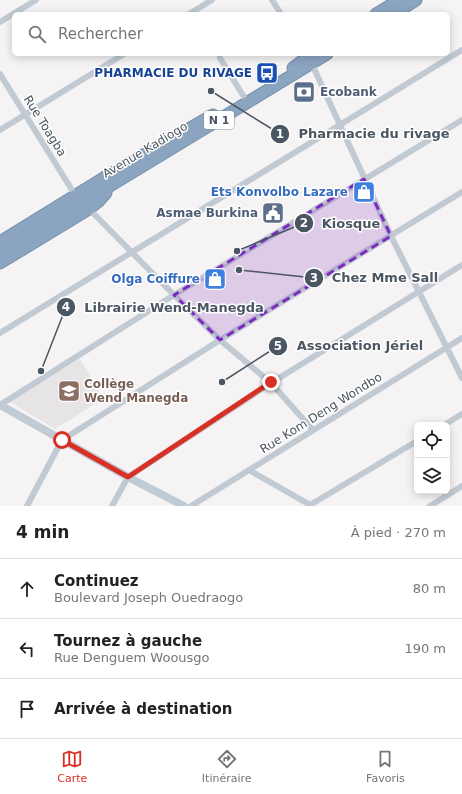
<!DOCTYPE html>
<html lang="fr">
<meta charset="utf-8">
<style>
body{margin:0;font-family:"DejaVu Sans",sans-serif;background:#f2f2f2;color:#222}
.controls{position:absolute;right:12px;bottom:12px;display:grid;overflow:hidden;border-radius:6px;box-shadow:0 2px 10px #0003}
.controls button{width:36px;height:36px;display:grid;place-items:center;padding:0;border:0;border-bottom:1px solid #e0e0e0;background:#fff;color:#222;font:20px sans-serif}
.stop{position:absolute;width:12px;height:12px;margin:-9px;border:3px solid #d93025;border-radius:50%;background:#fff}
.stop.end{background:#d93025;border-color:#fff;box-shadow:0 1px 4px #0008}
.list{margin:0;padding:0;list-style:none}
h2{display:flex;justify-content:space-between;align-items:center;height:52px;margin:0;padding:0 16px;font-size:17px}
h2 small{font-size:13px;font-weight:400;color:#767676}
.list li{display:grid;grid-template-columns:26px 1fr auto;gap:12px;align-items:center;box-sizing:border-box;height:60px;padding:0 16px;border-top:1px solid #e0e0e0}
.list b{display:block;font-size:15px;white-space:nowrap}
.list p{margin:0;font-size:13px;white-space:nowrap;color:#767676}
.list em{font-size:13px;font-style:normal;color:#767676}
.icon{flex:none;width:22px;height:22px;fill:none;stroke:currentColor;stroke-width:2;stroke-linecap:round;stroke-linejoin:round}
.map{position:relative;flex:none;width:462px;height:506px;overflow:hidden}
.search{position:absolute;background:#fff;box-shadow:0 2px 10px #0003;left:12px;right:12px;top:12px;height:44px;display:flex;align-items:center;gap:10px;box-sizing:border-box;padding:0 14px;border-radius:6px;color:#767676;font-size:15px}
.sheet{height:232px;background:#fff}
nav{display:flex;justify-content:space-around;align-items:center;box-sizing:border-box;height:56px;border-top:1px solid #e0e0e0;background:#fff;font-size:11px;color:#767676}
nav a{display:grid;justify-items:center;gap:2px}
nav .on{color:#d93025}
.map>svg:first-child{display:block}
.education{fill:#e6e4e5}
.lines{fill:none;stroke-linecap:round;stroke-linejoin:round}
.highway-casing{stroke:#7690ad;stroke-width:13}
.street{stroke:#c1cad2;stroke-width:6}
.secondary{stroke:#c1cbd6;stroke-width:8}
.highway{stroke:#8ba5c1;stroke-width:11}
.route{stroke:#d93025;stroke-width:5}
.marked{fill:#7b2cbf;fill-opacity:0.2;stroke:#7b2cbf;stroke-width:3;stroke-dasharray:8 5;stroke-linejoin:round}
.labels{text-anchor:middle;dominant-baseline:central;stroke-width:3;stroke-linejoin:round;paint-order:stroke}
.shield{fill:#fff;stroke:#808990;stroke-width:1}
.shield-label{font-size:11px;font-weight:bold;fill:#4a5661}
.transit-label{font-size:12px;font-weight:bold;fill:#164399;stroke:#fff;text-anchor:end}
.service-label{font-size:12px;font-weight:bold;fill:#4e5e75;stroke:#fff;text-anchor:start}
.street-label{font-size:12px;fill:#4a5661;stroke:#fff}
.shop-label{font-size:12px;font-weight:bold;fill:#366cbe;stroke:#fff;text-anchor:end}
.education-label{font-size:12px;font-weight:bold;fill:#785e54;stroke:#fff;text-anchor:start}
.leader{fill:none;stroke:#4a5661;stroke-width:1.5}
.callout-dot{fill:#4a5661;stroke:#fff;stroke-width:1.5}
.mark-label{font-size:12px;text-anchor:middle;font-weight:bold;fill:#fff}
.callout-label{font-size:13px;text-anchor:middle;font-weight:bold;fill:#4a5661;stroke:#fff;stroke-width:3;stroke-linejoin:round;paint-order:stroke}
</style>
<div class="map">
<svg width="462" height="506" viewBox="0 0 462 506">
<rect width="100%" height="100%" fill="#f5f3f3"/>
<polygon class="education" points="80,359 103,399 55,429 8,401"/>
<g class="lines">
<g class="highway-casing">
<g id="highway">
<polyline points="376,14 399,0"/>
<polyline points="394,14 416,0"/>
<polyline points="293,68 311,54"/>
<polyline points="0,242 102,179 213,115"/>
<polyline points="0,251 110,186 327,54"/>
<polyline points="0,263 89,209 99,201 106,193"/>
</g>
</g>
<g class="street">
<polyline points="272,0 281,14"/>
<polyline points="189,14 212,0"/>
<polyline points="0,22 36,0"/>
<polyline points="220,58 244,97"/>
<polyline points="311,62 391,236 462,378"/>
<polyline points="0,74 72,190"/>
<polyline points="0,130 124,54"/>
<polyline points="89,209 174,295 220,340 271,383 313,430"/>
<polyline points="0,333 462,50"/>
<polyline points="0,405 174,295 462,120"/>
<polyline points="444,425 462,414"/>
<polyline points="249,470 312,506"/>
<polyline points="310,505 417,441"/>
<polyline points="27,506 62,440 220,340 462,192"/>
<polyline points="112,506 128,477 271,383 462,265"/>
<polyline points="191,506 462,338"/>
<polyline points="430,506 462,486"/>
</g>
<polyline class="secondary" points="0,405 128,477 184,506"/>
<use href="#highway" class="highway"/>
</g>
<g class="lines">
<polyline class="route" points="62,440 128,477 271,382"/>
</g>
<path class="marked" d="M 364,179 L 391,236 L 220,340 L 174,295 Z"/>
<defs>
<g id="bus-square" transform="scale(1.15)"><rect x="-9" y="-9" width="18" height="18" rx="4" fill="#1a4fb4" stroke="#fff"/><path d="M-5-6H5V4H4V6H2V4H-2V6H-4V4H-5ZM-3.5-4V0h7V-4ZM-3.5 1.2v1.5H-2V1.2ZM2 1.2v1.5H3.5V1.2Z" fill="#fff"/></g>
<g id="bank-square" transform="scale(1.15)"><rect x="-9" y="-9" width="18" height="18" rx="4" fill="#5c6f8a" stroke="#fff"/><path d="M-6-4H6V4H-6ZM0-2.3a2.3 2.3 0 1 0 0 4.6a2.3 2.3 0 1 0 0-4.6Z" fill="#fff"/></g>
<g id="shop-square" transform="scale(1.15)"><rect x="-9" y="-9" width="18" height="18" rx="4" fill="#3f7fe0" stroke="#fff"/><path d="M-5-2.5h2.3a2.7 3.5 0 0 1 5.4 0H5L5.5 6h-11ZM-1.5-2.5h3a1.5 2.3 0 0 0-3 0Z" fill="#fff"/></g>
<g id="civic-square" transform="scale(1.15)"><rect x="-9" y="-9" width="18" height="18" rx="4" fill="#5c6f8a" stroke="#fff"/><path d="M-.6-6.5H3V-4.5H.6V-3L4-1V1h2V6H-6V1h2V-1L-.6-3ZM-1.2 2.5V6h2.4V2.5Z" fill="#fff"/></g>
<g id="school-square" transform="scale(1.15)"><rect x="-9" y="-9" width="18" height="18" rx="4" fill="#8d6e63" stroke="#fff"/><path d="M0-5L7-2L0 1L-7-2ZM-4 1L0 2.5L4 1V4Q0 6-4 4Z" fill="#fff"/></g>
</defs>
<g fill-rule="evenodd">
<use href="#bus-square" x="267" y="73"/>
<use href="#bank-square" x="304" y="92"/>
<use href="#shop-square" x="364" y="192"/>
<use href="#civic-square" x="273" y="213"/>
<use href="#shop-square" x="215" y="279"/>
<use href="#school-square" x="69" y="391"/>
</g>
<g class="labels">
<rect class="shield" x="204" y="111" width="30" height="18" rx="3"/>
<g class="shield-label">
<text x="219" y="120">N 1</text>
</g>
<g class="transit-label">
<text x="252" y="73">PHARMACIE DU RIVAGE</text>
</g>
<g class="service-label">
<text x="320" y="92">Ecobank</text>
<text x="258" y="213" text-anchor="end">Asmae Burkina</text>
</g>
<g class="street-label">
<text transform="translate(45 126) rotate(58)">Rue Toagba</text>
<text transform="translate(145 150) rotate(-31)">Avenue Kadiogo</text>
<text transform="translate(321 413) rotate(-32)">Rue Kom Deng Wondbo</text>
</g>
<g class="shop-label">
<text x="348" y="192">Ets Konvolbo Lazare</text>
<text x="200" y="279">Olga Coiffure</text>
</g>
<g class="education-label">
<text x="84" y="384">Collège<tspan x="84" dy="14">Wend Manegda</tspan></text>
</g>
</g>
<path class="leader" d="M211 91L280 134M237 251L304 223M239 270L314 278M41 371L66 307M222 382L278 346"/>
<g class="callout-dot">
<circle cx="211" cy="91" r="4"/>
<circle cx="237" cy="251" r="4"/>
<circle cx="239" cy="270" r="4"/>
<circle cx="41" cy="371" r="4"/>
<circle cx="222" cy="382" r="4"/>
<circle cx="280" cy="134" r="10"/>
<circle cx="304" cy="223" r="10"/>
<circle cx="314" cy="278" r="10"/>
<circle cx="66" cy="307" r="10"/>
<circle cx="278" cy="346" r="10"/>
</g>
<g class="mark-label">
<text x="280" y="138">1</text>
<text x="304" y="227">2</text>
<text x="314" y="282">3</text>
<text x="66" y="311">4</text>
<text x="278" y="350">5</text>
</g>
<g class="callout-label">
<text x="374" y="138">Pharmacie du rivage</text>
<text x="351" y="228">Kiosque</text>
<text x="385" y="282">Chez Mme Sall</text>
<text x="174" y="312">Librairie Wend-Manegda</text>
<text x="360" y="350">Association Jériel</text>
</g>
</svg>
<div class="controls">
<button><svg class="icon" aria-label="locate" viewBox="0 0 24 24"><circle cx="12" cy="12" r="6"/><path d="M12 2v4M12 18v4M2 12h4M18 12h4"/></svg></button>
<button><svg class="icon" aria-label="layers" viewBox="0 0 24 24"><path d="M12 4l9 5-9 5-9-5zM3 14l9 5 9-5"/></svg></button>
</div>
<div class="stop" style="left:62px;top:440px"></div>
<div class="stop end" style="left:271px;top:382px"></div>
<div class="search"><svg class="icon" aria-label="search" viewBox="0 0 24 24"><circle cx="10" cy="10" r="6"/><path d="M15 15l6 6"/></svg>Rechercher</div>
</div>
<section class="sheet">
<h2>4 min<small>À pied · 270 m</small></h2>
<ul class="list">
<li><svg class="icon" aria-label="ahead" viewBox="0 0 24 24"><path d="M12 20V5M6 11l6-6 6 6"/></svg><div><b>Continuez</b><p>Boulevard Joseph Ouedraogo</p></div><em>80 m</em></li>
<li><svg class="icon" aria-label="left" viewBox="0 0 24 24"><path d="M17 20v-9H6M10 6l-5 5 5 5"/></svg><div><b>Tournez à gauche</b><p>Rue Denguem Woousgo</p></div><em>190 m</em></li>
<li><svg class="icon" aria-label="arrive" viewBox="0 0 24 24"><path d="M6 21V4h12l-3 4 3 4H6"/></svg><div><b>Arrivée à destination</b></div></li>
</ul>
</section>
<nav>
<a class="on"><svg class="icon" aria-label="map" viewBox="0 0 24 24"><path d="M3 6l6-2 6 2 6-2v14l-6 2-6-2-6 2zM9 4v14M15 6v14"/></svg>Carte</a>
<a><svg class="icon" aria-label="directions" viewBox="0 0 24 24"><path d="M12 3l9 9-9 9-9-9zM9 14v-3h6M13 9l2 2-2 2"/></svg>Itinéraire</a>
<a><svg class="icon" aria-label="saved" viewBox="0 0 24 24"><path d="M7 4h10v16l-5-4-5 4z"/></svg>Favoris</a>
</nav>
